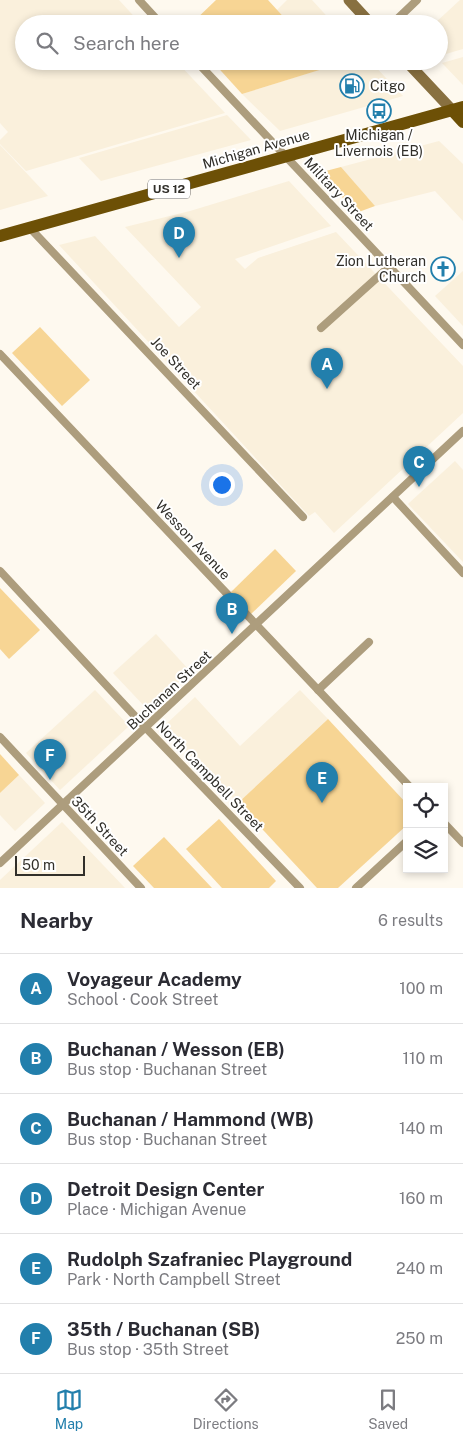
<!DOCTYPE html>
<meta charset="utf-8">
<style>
body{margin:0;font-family:"Public Sans",sans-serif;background:#f2f2f3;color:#2b2b33}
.controls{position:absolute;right:15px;bottom:15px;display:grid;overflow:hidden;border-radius:0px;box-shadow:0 2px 8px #0003}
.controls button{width:45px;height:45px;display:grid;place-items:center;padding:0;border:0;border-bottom:1px solid #e1e1e2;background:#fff;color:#2b2b33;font:25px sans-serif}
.scale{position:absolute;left:15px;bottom:12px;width:70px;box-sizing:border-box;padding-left:5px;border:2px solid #312f2a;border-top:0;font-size:14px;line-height:18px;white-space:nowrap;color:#312f2a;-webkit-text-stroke:4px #fff;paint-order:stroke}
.you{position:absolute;left:221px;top:484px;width:18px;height:18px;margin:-12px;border:4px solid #fff;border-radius:50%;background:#1a73e8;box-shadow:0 0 0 8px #1a73e833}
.badge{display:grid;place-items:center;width:32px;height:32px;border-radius:50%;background:#227fac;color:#fff;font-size:16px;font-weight:700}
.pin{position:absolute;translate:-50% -41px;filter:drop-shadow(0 1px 2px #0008)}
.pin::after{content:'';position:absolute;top:26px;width:18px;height:15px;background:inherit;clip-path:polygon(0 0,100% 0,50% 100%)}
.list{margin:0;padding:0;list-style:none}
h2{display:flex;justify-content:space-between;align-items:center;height:65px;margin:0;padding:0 20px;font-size:21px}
h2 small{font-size:16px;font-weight:400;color:#7c7c81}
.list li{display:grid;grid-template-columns:32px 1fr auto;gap:15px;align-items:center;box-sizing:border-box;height:70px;padding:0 20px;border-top:1px solid #e1e1e2}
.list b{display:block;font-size:19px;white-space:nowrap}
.list p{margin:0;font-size:16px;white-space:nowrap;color:#7c7c81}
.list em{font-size:16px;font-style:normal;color:#7c7c81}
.icon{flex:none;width:28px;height:28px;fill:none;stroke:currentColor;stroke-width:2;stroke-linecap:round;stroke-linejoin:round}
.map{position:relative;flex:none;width:463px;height:888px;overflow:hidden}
.search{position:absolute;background:#fff;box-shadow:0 2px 8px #0003;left:15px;right:15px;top:15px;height:55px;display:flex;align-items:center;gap:12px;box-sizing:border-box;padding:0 18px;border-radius:28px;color:#7c7c81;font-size:19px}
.sheet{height:485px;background:#fff}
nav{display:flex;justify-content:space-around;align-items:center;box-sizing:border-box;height:70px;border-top:1px solid #e1e1e2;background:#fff;font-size:14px;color:#7c7c81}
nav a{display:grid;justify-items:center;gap:2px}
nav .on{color:#227fac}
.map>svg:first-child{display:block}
.built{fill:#faf0dc}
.green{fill:#f7d594}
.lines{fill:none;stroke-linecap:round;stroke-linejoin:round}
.minor{stroke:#ad9d7d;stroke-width:8}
.secondary{stroke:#887040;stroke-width:11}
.primary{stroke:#6d5006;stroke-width:12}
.labels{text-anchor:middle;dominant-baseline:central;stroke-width:4;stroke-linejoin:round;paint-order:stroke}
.shield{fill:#fff;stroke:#6f6d6a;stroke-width:1}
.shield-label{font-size:12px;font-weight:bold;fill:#312f2a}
.poi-label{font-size:14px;fill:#312f2a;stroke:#fff;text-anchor:start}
.street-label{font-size:14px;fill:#312f2a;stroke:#fff}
</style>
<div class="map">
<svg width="463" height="888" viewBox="0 0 463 888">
<rect width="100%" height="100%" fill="#fef9ef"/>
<g class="built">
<polygon points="0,0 119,0 141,24 24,24 24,61 176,61 225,113 26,171 0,144 0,140 8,132 0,123"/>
<polygon points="287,0 312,0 334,24 290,24 277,10"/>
<polygon points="460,0 463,0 463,49 439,56 439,24 434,24"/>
<polygon points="463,57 463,85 442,63"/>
<polygon points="324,61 370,61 403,96 280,131 242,94 328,67"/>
<polygon points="227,115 251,140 101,181 79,158"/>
<polygon points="439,141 463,164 463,221 435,191 375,206 341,167"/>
<polygon points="0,145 48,196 0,210"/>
<polygon points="289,181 331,226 235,259 245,269 258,258 336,232 463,366 463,413 334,533 315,512 309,516 59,245 95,236 179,327 201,307 125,227 190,211"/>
<polygon points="463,271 463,326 435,296"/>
<polygon points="455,461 463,470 463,562 408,504"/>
<polygon points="156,634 190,671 148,710 113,673"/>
<polygon points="95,690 129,726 60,790 26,753"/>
<polygon points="300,690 328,719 238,803 163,727 195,697 240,746"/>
<polygon points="19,775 45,803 15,831 0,815 0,793"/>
<polygon points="62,822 125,888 0,888 0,880"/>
</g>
<g class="green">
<polygon points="216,0 268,0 290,24 191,24"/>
<polygon points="212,61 324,61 329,67 242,94"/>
<polygon points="341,167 375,206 356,213 322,174 322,172"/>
<polygon points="40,327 90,380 62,406 12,353"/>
<polygon points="275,549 296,571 251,614 231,592"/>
<polygon points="0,588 40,630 9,659 0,649"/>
<polygon points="328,719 407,804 407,825 338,888 317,888 238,803"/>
<polygon points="0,754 19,775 0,793"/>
<polygon points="219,819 276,881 269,888 222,888 186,849"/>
<polygon points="164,837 212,888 154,888 133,866"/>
</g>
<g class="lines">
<g class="minor">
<polyline points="139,0 161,24"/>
<polyline points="392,24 417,0"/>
<polyline points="196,61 463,345"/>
<polyline points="29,227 303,517"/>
<polyline points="321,328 390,266"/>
<polyline points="0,354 410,787"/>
<polyline points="393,497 463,573"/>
<polyline points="0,571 146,728 300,888"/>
<polyline points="318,690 369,642"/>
<polyline points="0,737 141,888"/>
<polyline points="444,823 463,843"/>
<polyline points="0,863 463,431"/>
<polyline points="356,888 407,841"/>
</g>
<g class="secondary">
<polyline points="349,0 371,24"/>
<polyline points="406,61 452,110"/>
</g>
<g class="primary">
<polyline points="452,110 463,122"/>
<polyline points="0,236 463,107"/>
</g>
</g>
<defs>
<g id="fuel-ring" transform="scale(1.25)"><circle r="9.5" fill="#fff" stroke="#227fac" stroke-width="1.5"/><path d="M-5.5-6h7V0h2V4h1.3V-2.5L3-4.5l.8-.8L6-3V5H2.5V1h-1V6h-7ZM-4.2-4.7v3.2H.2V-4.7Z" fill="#227fac"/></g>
<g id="bus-ring" transform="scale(1.25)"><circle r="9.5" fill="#fff" stroke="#227fac" stroke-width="1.5"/><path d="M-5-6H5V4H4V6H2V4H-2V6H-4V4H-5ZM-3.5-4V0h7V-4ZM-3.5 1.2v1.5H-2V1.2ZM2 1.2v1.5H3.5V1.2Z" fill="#227fac"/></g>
<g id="church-ring" transform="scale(1.25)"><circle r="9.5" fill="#fff" stroke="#227fac" stroke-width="1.5"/><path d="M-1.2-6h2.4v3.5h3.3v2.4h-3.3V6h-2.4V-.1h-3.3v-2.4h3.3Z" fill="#227fac"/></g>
</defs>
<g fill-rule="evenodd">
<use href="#fuel-ring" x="352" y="86"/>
<use href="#bus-ring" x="379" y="111"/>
<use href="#church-ring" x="443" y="269"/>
</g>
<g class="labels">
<rect class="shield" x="148" y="179.5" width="42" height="19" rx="4"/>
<g class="shield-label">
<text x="169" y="189">US 12</text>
</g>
<g class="poi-label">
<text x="370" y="86">Citgo</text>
<text x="379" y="135" text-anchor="middle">Michigan /<tspan x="379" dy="16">Livernois (EB)</tspan></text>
<text x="426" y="261" text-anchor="end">Zion Lutheran<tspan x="426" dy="16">Church</tspan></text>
</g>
<g class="street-label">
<text transform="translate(256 149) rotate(-16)">Michigan Avenue</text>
<text transform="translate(339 194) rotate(47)">Military Street</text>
<text transform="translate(176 363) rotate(47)">Joe Street</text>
<text transform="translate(193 540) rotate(47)">Wesson Avenue</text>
<text transform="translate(169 690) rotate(-43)">Buchanan Street</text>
<text transform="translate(210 776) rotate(46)">North Campbell Street</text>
<text transform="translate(100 826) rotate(47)">35th Street</text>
</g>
</g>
</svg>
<div class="controls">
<button><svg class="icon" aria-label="locate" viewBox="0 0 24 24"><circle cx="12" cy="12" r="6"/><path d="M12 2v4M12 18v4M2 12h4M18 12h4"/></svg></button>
<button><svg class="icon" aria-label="layers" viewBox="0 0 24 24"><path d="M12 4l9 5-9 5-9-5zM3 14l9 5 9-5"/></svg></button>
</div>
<div class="scale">50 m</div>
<div class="you"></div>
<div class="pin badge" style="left:327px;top:389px">A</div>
<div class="pin badge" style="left:232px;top:634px">B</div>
<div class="pin badge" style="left:419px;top:487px">C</div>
<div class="pin badge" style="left:179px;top:258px">D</div>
<div class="pin badge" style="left:322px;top:803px">E</div>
<div class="pin badge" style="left:50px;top:780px">F</div>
<div class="search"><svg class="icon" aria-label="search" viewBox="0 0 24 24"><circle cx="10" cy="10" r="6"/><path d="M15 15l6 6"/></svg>Search here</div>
</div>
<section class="sheet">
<h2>Nearby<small>6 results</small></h2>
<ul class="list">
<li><span class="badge">A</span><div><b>Voyageur Academy</b><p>School · Cook Street</p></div><em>100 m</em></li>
<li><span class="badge">B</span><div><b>Buchanan / Wesson (EB)</b><p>Bus stop · Buchanan Street</p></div><em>110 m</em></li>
<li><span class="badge">C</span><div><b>Buchanan / Hammond (WB)</b><p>Bus stop · Buchanan Street</p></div><em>140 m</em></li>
<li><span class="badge">D</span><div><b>Detroit Design Center</b><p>Place · Michigan Avenue</p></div><em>160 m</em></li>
<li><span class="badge">E</span><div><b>Rudolph Szafraniec Playground</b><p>Park · North Campbell Street</p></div><em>240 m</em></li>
<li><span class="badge">F</span><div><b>35th / Buchanan (SB)</b><p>Bus stop · 35th Street</p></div><em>250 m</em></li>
</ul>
</section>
<nav>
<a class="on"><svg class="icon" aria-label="map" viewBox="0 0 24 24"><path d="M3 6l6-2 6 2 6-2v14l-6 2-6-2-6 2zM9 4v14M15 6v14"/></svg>Map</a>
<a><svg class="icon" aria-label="directions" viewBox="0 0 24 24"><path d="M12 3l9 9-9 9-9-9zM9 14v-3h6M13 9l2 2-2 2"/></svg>Directions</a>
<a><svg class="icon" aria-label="saved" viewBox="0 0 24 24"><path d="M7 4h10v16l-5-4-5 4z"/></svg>Saved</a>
</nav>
